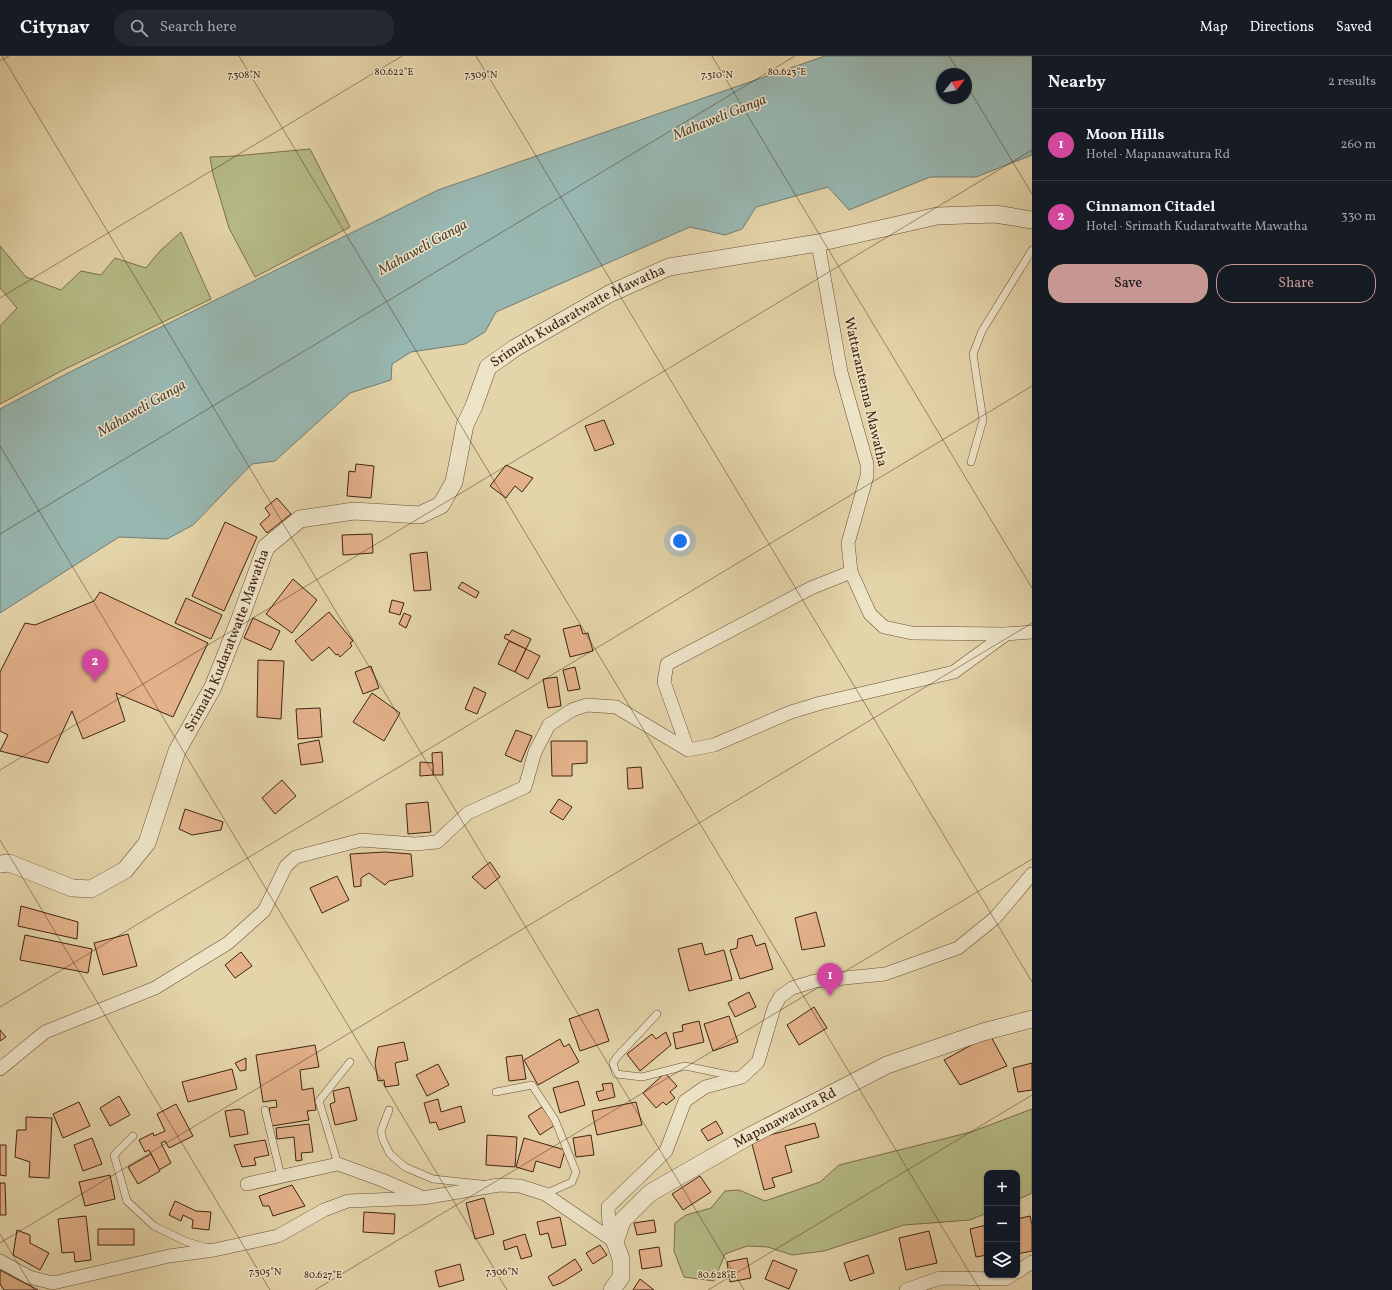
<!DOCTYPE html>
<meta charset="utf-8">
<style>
body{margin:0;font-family:Vollkorn,serif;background:#242831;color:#f1f3f6}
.controls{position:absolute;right:12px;bottom:12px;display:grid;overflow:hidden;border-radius:8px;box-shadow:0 1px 3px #0004}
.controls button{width:36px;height:36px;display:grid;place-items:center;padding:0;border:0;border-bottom:1px solid #363941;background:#171b24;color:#f1f3f6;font:20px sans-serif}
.compass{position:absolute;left:936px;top:12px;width:36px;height:36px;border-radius:50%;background:#171b24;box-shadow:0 1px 3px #0004;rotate:59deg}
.you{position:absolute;left:680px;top:485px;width:14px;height:14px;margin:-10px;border:3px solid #fff;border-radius:50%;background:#1a73e8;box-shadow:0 0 0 6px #1a73e833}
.badge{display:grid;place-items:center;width:26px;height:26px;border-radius:50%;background:#c59692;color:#fff;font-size:13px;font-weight:700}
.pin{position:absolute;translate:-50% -33px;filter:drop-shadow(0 1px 2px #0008)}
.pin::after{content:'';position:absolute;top:21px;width:14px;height:12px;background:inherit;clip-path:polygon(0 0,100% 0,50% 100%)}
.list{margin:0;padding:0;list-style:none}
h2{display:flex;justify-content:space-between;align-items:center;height:52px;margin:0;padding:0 16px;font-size:17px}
h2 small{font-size:13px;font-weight:400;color:#9ea1a6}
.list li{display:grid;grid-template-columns:26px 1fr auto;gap:12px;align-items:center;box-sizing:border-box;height:72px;padding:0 16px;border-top:1px solid #363941}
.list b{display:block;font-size:15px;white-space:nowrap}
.list p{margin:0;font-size:13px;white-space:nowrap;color:#9ea1a6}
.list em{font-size:13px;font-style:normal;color:#9ea1a6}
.actions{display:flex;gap:8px;padding:12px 16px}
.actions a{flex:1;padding:9px 0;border:1px solid #c59692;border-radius:16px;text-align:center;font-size:14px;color:#c59692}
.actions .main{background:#c59692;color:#111}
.icon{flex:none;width:22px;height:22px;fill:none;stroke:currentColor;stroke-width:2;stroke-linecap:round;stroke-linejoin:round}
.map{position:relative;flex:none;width:1032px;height:1234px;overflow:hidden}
header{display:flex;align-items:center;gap:24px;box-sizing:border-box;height:56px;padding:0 20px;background:#171b24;border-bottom:1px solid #363941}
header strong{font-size:19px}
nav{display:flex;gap:22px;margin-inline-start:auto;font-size:14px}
.search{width:280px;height:36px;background:#242831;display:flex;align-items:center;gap:10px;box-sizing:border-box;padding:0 14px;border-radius:16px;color:#9ea1a6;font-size:15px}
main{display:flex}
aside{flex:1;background:#171b24}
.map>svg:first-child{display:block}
.green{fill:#b6bc87;stroke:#7c704c}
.water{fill:#98b7b1;stroke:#757c71;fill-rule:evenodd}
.building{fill:#e3b18a;stroke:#412310}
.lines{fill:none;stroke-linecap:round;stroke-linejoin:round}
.service-casing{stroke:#6a4f36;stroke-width:8}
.minor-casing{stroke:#6a4f36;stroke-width:14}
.tertiary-casing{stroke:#6a4f36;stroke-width:18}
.service{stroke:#ede3c7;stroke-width:7}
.minor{stroke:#ede3c7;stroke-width:13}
.tertiary{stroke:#ede3c7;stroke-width:17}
.ticks{fill:none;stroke:#412310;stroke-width:1;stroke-opacity:0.45}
.labels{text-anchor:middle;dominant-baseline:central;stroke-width:3;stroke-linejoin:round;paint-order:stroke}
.street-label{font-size:14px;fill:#412310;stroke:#ede3c7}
.water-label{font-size:15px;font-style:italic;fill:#574838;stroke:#ede3c7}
.ticks-label{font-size:10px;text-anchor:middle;fill:#412310;stroke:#ede3c7;stroke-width:3;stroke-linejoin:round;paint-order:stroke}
</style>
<header>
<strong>Citynav</strong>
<div class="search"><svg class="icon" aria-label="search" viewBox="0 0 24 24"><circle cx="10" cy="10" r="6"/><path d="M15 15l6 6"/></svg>Search here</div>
<nav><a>Map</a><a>Directions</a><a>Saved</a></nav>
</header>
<main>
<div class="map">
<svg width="1032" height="1234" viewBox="0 0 1032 1234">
<rect width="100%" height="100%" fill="#e4d4a9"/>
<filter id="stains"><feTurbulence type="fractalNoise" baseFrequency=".005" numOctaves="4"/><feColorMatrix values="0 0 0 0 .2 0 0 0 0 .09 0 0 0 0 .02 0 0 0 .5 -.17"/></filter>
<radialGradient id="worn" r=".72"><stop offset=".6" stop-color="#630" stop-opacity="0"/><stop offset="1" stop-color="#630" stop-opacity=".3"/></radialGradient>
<g class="green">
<polygon points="310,93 350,171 255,221 229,172 213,118 210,101 235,100"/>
<polygon points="181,176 211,243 63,314 0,348 0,270 17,252 0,232 0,190 26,221 61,234 81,215 101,219 115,202 146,212 160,195"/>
<polygon points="1032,1053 1032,1137 1017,1144 1017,1117 987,1117 987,1157 970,1164 904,1169 824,1195 792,1199 768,1191 747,1190 725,1198 714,1225 684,1221 674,1195 675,1167 686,1159 711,1152 725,1135 739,1134 765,1145 820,1126 839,1109 971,1076"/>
</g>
<path class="water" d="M 825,0 L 1032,0 L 1032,99 L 976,121 L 930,121 L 849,154 L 828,131 L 756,151 L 742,173 L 725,179 L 690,171 L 496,256 L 485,276 L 465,288 L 411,296 L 392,308 L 391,324 L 350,337 L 275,405 L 252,408 L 193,469 L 167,483 L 119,481 L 0,557 L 0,353 L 66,318 L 438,134 ZM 942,18 L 966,18 L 966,42 L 942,42 Z"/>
<g class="building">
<polygon points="604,364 614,388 595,395 585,370"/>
<polygon points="356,408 374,410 371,442 347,440 349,415 355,416"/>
<polygon points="506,409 533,422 522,436 515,430 506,442 490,430"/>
<polygon points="277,442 291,458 267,477 260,468 270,459 265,452"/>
<polygon points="225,466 257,481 224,555 192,540"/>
<polygon points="372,478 373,497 343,499 342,479"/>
<polygon points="427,496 431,534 414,535 410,498"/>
<polygon points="293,523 317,544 292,577 266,558"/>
<polygon points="462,526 479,536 476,542 458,532"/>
<polygon points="100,536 208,587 173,661 116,637 125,665 83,683 72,655 48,707 0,695 8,679 0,675 0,616 25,567 35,569 94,545"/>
<polygon points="186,542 222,559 211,583 175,567"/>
<polygon points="392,544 404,547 400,559 389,556"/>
<polygon points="329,556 353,585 350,587 352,590 340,601 338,598 336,599 329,591 312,605 295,585"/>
<polygon points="404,557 411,560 406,572 399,568"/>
<polygon points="253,562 280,575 271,594 244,582"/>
<polygon points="580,569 583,578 588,577 593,595 570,601 563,573"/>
<polygon points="512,574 531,583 526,593 504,582 506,578 509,579"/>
<polygon points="509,585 526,593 515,616 498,608"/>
<polygon points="526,593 540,600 528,623 515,616"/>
<polygon points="258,604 284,605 281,663 257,661"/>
<polygon points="371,610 379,632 363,638 355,616"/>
<polygon points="575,611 580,633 568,635 563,614"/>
<polygon points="557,621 561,650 548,652 543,623"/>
<polygon points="474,631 486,637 477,658 465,653"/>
<polygon points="372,637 400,657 384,685 353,666"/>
<polygon points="320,652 322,681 298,683 296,653"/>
<polygon points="516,674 532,680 521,706 505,699"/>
<polygon points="319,684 323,706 301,709 298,688"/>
<polygon points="551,685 587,685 587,707 572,708 572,720 552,720"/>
<polygon points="442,696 443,719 433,719 432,697"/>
<polygon points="420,706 433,707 433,719 420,720"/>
<polygon points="641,711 643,732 628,733 627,712"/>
<polygon points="282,724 296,740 275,758 262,742"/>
<polygon points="559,743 572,751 563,764 550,756"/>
<polygon points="428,746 431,776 408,778 406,748"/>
<polygon points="185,753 223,766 221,774 192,779 179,773"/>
<polygon points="385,796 411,798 413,820 389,825 385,829 369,817 361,822 361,830 354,831 350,798"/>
<polygon points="490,806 500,821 485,833 472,821"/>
<polygon points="337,820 349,844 322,857 310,832"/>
<polygon points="21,850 78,866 77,883 18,870"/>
<polygon points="816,856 825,890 802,894 795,862"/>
<polygon points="128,878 137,910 103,919 94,887"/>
<polygon points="25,879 92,893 88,917 20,904"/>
<polygon points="752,879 756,890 765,887 773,913 740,923 730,894 737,892 738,883"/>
<polygon points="702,887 705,899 724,894 732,924 689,935 678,893"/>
<polygon points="241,896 252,910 235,922 225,909"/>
<polygon points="749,936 756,951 735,961 728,947"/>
<polygon points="814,951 827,972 799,989 787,969"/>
<polygon points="598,953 609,985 580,995 569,963"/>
<polygon points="729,960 738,986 713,995 704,968"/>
<polygon points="699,965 704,986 676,993 673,977 683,975 682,969"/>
<polygon points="0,974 6,981 0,985"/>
<polygon points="666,976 671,989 640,1015 627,998 652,978 656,983"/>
<polygon points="990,979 1007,1010 960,1029 944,1004"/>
<polygon points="560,983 564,991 569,988 579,1006 538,1029 524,1004"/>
<polygon points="404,986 408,1004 395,1007 399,1029 385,1031 384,1024 378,1025 375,1007 378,991"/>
<polygon points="315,989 319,1011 300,1014 302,1034 313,1032 316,1054 307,1055 309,1064 272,1070 269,1052 277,1051 276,1044 263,1046 256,999"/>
<polygon points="522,999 526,1023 509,1025 506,1001"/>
<polygon points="246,1002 246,1014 240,1015 235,1007"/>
<polygon points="1032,1007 1032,1034 1018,1036 1013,1012"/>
<polygon points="438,1008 449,1029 427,1040 416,1019"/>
<polygon points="232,1013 237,1033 188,1046 182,1026"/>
<polygon points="665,1017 677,1030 670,1036 675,1042 666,1049 663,1046 656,1052 643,1037"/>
<polygon points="578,1025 585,1049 560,1057 553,1032"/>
<polygon points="612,1027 615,1041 599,1045 596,1036 604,1034 602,1028"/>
<polygon points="349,1031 357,1064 335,1069 330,1048 335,1046 333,1035"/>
<polygon points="119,1040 130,1059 110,1070 100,1052"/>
<polygon points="438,1043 441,1056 461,1050 465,1066 439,1074 436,1066 430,1067 424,1047"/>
<polygon points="79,1046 90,1070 63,1082 53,1058"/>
<polygon points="636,1046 642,1069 597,1079 592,1055"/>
<polygon points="176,1048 193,1080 169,1092 165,1085 161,1087 171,1107 159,1114 149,1094 145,1096 139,1084 153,1077 154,1080 165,1075 157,1058"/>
<polygon points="542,1051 555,1069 540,1079 528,1060"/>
<polygon points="239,1053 244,1055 248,1078 230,1081 225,1055"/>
<polygon points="26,1061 52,1062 49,1122 29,1121 30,1106 15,1101 17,1074 26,1074"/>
<polygon points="716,1065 723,1077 708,1085 701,1074"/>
<polygon points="815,1067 819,1081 785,1090 792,1116 772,1122 775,1131 764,1134 751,1084"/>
<polygon points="309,1068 313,1096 301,1097 302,1104 296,1105 294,1081 277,1083 276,1072"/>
<polygon points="487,1079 517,1081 515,1111 486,1109"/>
<polygon points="591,1079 594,1099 576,1101 573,1082"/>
<polygon points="92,1082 102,1108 83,1115 74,1089"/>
<polygon points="524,1082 565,1094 560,1112 536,1105 533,1116 516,1111"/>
<polygon points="265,1084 269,1099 254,1102 256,1109 242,1111 234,1089"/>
<polygon points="0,1089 6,1089 6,1120 0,1119"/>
<polygon points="151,1098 160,1115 138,1128 128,1111"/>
<polygon points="110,1119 115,1143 85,1150 79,1126"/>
<polygon points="700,1120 711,1136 683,1154 672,1138"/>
<polygon points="0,1127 5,1127 6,1159 0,1159"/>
<polygon points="292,1129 305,1150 273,1160 269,1150 263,1150 259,1140"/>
<polygon points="484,1142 494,1178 475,1183 466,1147"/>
<polygon points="175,1145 196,1155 211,1156 209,1174 192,1172 193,1164 183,1159 181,1165 169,1159"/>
<polygon points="364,1156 395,1158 394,1178 363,1176"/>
<polygon points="86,1160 91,1204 75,1206 74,1196 62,1197 58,1163"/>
<polygon points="1030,1160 1032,1169 1032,1195 1017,1198 1017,1163"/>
<polygon points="560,1161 566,1189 552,1192 548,1177 540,1179 537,1166"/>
<polygon points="654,1164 656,1176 637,1179 634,1167"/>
<polygon points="987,1169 987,1199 976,1201 970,1173"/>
<rect x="98" y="1173" width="36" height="16"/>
<polygon points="17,1174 30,1179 30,1187 49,1197 40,1214 13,1199"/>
<polygon points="929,1175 937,1207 906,1214 899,1182"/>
<polygon points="525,1178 532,1200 521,1203 517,1190 505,1194 503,1185"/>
<polygon points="600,1189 607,1199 593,1208 586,1197"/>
<polygon points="659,1191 662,1210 642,1213 639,1194"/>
<polygon points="868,1199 874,1217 850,1225 844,1207"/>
<polygon points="747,1202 751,1222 730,1226 727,1206"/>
<polygon points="575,1203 582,1214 561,1227 553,1230 548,1221"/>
<polygon points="773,1204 797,1214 789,1233 765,1223"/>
<polygon points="460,1208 464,1224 439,1231 435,1215"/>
<polygon points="0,1214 13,1221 38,1234 4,1234 0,1228"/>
<polygon points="640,1223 654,1234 633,1234"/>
</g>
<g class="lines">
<g class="service-casing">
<g id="service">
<polyline points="971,406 983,364 973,298 982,275 1032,194"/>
<polyline points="657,958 617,1001 613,1007 616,1018 642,1021 685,1010 734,1020"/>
<polyline points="496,1036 532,1029 555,1064 576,1116 572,1126 545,1138"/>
<polyline points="265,1054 281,1120"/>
<polyline points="389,1054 381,1075 383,1084 390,1098 405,1111 433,1123 481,1128"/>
<polyline points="133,1080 114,1099 127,1145 154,1170 187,1186 209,1192"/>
<polyline points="338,1108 319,1045 350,1006"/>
</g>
</g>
<g class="minor-casing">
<g id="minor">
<polyline points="818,187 841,316 867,408 867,420 848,487 851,516 870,558 884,571 912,577 1006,578 1032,576"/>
<polyline points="688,694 664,626 667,608 811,532 851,516"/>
<polyline points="0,1013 45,976 155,932 228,887 264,855 286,810 296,801 361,784 415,788 437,786 468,757 525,731 535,696 549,669 572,654 587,649 616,651 688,694 714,689 791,656 821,647 954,616 1006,578"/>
<polyline points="247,1128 338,1108 382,1124 419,1140"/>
<polyline points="615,1186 609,1169 608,1151 666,1095 685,1045 705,1031 742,1021 758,1006 774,952 780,941 792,932 815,925 885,918 958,892 995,862 1032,818"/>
<polyline points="0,1205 29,1221 53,1227 169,1200 214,1194 278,1180 324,1154 348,1145 423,1142 499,1129 520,1130 545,1138 615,1186"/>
<polyline points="1017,1216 1032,1206"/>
<polyline points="906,1234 940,1222 1005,1223 1012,1219"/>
</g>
</g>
<g class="tertiary-casing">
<g id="tertiary">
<path id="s1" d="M 0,808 L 9,807 L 72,832 L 91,833 L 125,814 L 147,787 L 177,695 L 213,631 L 241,560 L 266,491 L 300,463 L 354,455 L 420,459 L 441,449 L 454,426 L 465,369 L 474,350 L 488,311 L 515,292 L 609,238 L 669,211 L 818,187 L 937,160 L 995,158 L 1032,164"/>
<path id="s2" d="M 612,1234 L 621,1221 L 621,1203 L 615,1186 L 622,1165 L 650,1137 L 746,1082 L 887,1009 L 983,976 L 1032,963"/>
</g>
</g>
<use href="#service" class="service"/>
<use href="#minor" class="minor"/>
<use href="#tertiary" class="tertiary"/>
</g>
<path class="ticks" d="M 2,0 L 744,1234M 239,0 L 980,1234M 476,0 L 1032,926M 712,0 L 1032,532M 949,0 L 960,18M 0,5 L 9,0M 966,28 L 1032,138M 0,242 L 402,0M 0,390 L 507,1234M 0,478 L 795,0M 0,714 L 1032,94M 0,784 L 270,1234M 0,951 L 1032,330M 0,1178 L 34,1234M 0,1187 L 1032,567M 315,1234 L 1032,803M 708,1234 L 1032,1039"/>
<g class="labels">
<g class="street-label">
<text stroke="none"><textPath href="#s1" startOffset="928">Srimath Kudaratwatte Mawatha</textPath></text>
<text transform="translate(865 336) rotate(77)">Wattarantenna Mawatha</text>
<text stroke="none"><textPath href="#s1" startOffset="388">Srimath Kudaratwatte Mawatha</textPath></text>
<text stroke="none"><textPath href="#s2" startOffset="268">Mapanawatura Rd</textPath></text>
</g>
<g class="water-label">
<text transform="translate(720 62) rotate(-22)">Mahaweli Ganga</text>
<text transform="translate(423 192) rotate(-29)">Mahaweli Ganga</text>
<text transform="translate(142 353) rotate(-30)">Mahaweli Ganga</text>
</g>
</g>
<g class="ticks-label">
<text x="394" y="19">80.622°E</text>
<text x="787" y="19">80.623°E</text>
<text x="481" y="22">7.309°N</text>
<text x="244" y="22">7.308°N</text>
<text x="717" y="22">7.310°N</text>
<text x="265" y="1219">7.305°N</text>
<text x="502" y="1219">7.306°N</text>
<text x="323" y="1222">80.627°E</text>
<text x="717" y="1222">80.628°E</text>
</g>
<rect width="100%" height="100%" filter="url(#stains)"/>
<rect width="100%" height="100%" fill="url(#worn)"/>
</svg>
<div class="controls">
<button>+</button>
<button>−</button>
<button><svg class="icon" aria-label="layers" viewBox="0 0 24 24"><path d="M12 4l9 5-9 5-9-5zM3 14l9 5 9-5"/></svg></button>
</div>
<svg class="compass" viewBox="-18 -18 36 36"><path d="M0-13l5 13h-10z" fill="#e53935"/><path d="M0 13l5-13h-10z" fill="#9ea1a6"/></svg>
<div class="you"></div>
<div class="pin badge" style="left:830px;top:940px;background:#d1479c">1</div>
<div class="pin badge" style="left:95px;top:626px;background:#d1479c">2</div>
</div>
<aside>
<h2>Nearby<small>2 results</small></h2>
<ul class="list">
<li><span class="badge" style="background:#d1479c">1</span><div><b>Moon Hills</b><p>Hotel · Mapanawatura Rd</p></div><em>260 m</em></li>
<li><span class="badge" style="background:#d1479c">2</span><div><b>Cinnamon Citadel</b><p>Hotel · Srimath Kudaratwatte Mawatha</p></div><em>330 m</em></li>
</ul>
<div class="actions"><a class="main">Save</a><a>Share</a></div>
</aside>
</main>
